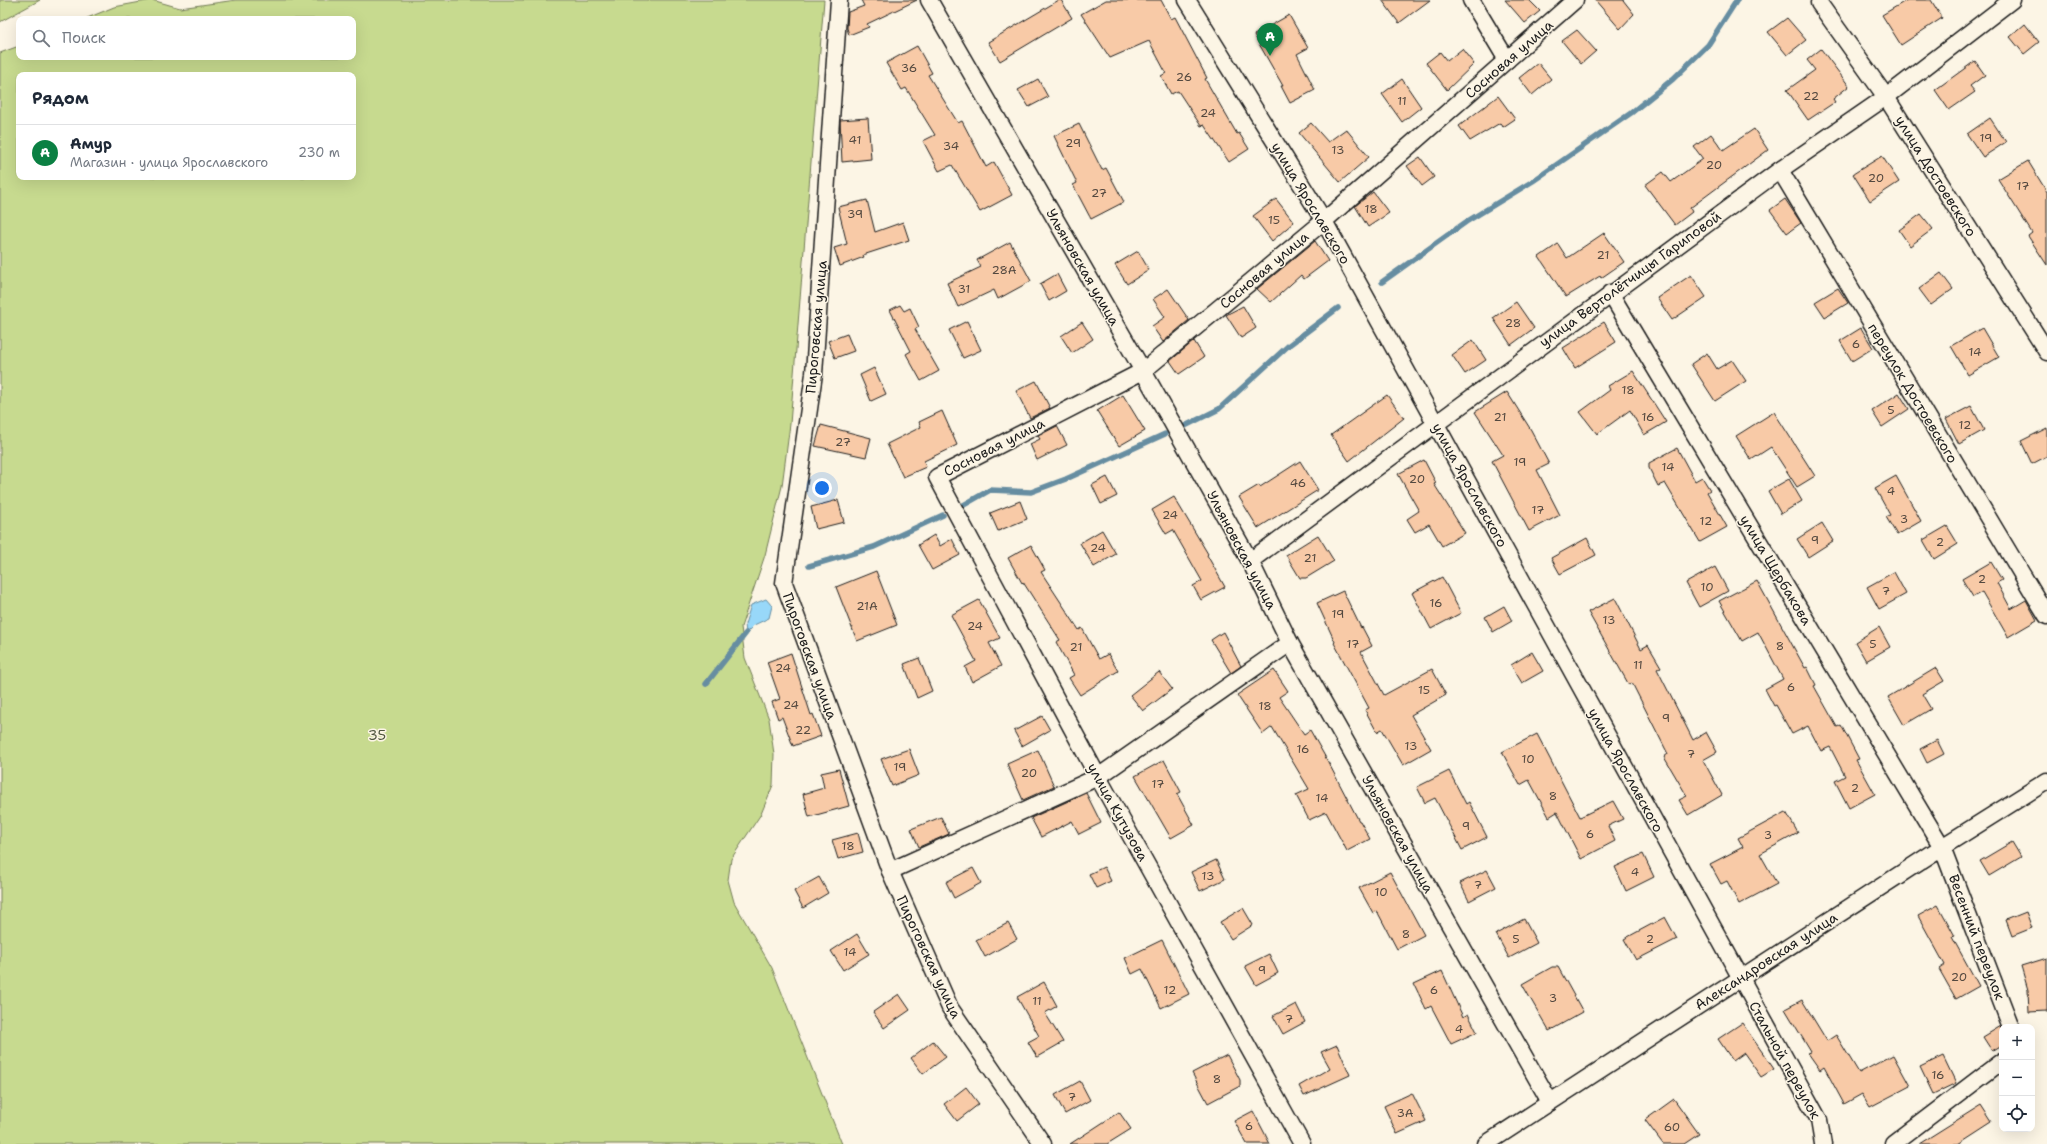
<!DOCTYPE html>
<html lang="ru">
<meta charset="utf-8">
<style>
body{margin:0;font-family:"Shantell Sans",sans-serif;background:#f6f6f7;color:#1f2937}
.controls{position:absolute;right:12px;bottom:12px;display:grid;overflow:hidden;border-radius:8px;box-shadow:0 4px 16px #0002}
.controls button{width:36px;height:36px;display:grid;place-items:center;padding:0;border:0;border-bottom:1px solid #e0e1e3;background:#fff;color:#1f2937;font:20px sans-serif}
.you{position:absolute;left:822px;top:488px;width:14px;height:14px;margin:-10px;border:3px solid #fff;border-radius:50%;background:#1a73e8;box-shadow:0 0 0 6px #1a73e833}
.badge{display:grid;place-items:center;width:26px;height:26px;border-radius:50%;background:#0b8043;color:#fff;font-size:13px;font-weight:700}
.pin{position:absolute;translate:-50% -33px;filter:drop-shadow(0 1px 2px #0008)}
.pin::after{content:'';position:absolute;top:21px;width:14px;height:12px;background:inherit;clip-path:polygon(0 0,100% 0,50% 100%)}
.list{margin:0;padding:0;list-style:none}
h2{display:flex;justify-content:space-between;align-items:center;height:52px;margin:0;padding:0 16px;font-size:17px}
h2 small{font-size:13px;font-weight:400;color:#747a83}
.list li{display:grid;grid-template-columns:26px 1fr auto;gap:12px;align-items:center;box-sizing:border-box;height:56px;padding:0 16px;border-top:1px solid #e0e1e3}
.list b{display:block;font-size:15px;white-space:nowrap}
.list p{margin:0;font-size:13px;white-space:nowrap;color:#747a83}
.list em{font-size:13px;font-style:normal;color:#747a83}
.icon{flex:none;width:22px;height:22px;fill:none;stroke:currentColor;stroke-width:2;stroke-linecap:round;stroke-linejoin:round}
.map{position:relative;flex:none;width:2047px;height:1144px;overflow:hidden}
.search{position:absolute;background:#fff;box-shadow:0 4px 16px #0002;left:16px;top:16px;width:340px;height:44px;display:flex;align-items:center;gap:10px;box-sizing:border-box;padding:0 14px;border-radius:8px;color:#747a83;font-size:15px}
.panel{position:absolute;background:#fff;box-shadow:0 4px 16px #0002;left:16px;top:72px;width:340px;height:108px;border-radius:8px}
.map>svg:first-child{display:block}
.green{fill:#c7da8f;stroke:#727b56;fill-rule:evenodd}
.water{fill:#98d8f9;stroke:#668da1}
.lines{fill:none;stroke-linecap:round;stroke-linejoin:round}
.stream{stroke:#668da1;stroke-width:5.5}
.building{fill:#f8caa7;stroke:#1c1c1c}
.street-casing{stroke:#1c1c1c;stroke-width:19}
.street{stroke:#fcf5e5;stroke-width:16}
.labels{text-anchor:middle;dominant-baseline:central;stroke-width:3;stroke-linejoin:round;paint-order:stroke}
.number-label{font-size:12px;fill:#53483f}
.street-label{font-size:14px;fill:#1c1c1c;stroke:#fcf5e5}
.park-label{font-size:14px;fill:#4f553e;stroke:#fcf5e5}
</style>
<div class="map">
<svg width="2047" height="1144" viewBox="0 0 2047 1144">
<rect width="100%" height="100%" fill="#fcf5e5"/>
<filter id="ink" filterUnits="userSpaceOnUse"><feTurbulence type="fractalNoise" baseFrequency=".025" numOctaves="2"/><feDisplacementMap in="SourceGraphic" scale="8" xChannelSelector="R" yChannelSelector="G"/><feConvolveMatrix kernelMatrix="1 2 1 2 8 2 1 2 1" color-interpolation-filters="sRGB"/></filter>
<g filter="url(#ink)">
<g class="green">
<polygon points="0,0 40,0 0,22"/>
<path d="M 152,0 L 180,8 L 236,0 L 824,0 L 790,424 L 782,486 L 765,555 L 741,627 L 745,658 L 769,719 L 774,754 L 773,785 L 761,814 L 731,859 L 728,880 L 734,902 L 772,968 L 842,1144 L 0,1144 L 0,53 L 19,46 L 19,57 L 353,57 L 353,19 L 85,19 L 114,7 ZM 19,75 L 353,75 L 353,177 L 19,177 Z"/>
</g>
<polygon class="water" points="766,599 772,606 769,618 754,625 746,633 745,624 751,605"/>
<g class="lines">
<g class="stream">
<polyline points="1382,282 1466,222 1533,181 1631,113 1673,79 1708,45 1737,0"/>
<polyline points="1181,428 1219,409 1289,345 1338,308"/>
<polyline points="962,506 990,490 1031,492 1066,479 1165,434"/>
<polyline points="809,566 874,547 943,515"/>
<polyline points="706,684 746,633"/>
</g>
</g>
<g class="building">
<polygon points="861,0 917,0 867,24 869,27 849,35 847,28 848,12 864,6"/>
<polygon points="1059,0 1061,0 1072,18 1000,61 988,42"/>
<polygon points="1106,0 1161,0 1171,19 1175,17 1207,78 1205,79 1237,134 1239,133 1249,149 1229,162 1204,125 1201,126 1178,91 1171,94 1161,76 1166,73 1149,41 1110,58 1081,14"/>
<polygon points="1382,0 1430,0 1399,23"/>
<polygon points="1505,0 1529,0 1540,11 1525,23"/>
<polygon points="1595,0 1623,0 1634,14 1620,29"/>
<polygon points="1907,0 1931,0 1942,18 1901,45 1882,15"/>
<polygon points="1289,15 1308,48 1297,54 1315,90 1290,103 1281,86 1283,86 1254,35"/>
<polygon points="1787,18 1806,40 1787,55 1768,32"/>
<polygon points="2025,24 2039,42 2024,54 2010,37"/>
<polygon points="1577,30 1596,51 1581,64 1562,41"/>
<polygon points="917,46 932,73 928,75 958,123 962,121 986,167 994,162 1012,195 980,212 952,165 939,171 923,141 935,135 906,88 902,90 886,63"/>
<polygon points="1462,49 1474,64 1447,90 1426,63 1440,52 1447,61"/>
<polygon points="1821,49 1849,86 1833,99 1835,102 1808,120 1787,90 1815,70 1807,60"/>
<polygon points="1975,61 1985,75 1970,86 1975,92 1949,110 1935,90"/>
<polygon points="1538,63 1551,79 1532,95 1519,78"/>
<polygon points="1038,79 1048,97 1029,107 1018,90"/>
<polygon points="1402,79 1421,107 1402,122 1382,94"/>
<polygon points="1498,96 1515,119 1503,127 1500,123 1470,141 1459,126"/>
<polygon points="868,118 871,159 842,162 840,120"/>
<polygon points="1990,118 2006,142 1983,157 1967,134"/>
<polygon points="1311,123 1328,142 1346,129 1369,157 1340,182 1299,133"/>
<polygon points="1079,124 1102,170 1106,168 1124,202 1091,219 1073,185 1077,183 1054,136"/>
<polygon points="1754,129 1768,150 1690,208 1692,212 1675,225 1645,185 1663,172 1671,182 1703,159 1694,147 1711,134 1723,150"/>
<polygon points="1882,156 1899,182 1870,201 1853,174"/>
<polygon points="1420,157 1434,177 1422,186 1407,166"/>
<polygon points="2028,161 2047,192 2047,265 2028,236 2032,233 1998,179"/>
<polygon points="1373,192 1389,213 1368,227 1355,206"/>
<polygon points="1276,199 1294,222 1272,241 1253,216"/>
<polygon points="1785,199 1801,223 1787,233 1770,210"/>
<polygon points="867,200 875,232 903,222 909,240 863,255 864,257 840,266 834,248 847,244 838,207"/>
<polygon points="1921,214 1933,229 1910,246 1899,230"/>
<polygon points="1604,233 1624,262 1601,278 1600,276 1566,297 1539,257 1558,244 1567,258"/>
<polygon points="1315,241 1328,261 1304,279 1301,275 1271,302 1257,289"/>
<polygon points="1010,242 1031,281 998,299 994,290 958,307 947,283 981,267 977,260"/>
<polygon points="1138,251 1149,270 1127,284 1115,265"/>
<polygon points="1941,273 1953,289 1931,305 1919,289"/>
<polygon points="1057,274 1066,291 1049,301 1040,284"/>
<polygon points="1691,275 1706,297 1672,320 1657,298"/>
<polygon points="1838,288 1848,303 1825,317 1815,302"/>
<polygon points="1168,289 1189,320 1163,342 1152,326 1165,317 1153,299"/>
<polygon points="1516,302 1534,328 1511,345 1493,318"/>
<polygon points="900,305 904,311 910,308 919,327 915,329 939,371 921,381 906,354 911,351 890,310"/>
<polygon points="1243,306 1256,328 1241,338 1226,315"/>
<polygon points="967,321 981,350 963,358 949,330"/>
<polygon points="1082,322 1093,339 1072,353 1061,336"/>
<polygon points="1604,322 1616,342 1575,368 1563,348"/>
<polygon points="1861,328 1873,348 1852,361 1840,341"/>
<polygon points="1982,328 1999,357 1968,375 1951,346"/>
<polygon points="847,334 854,351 835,358 828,341"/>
<polygon points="1473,340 1486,360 1465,374 1452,355"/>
<polygon points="1194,341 1204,357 1179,374 1170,361"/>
<polygon points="1707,353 1717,369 1732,360 1746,381 1715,401 1691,364"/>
<polygon points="874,368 886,394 871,401 860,375"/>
<polygon points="1633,371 1666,422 1644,435 1630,410 1597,434 1580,412 1610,390 1608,386"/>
<polygon points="1036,381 1050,408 1030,418 1016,391"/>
<polygon points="1507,392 1531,430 1549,464 1537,470 1560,515 1529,531 1492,461 1503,455 1475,412"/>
<polygon points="1899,393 1909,409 1882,427 1872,411"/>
<polygon points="1123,395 1145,431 1119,446 1097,411"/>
<polygon points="1387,395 1404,418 1349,461 1331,435"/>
<polygon points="1971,406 1984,430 1959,444 1946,419"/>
<polygon points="942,411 957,445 924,461 926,467 903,477 887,444 921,427 919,422"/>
<polygon points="1774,412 1815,476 1797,487 1771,447 1751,460 1736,436"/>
<polygon points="821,425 871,438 866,457 815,446"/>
<polygon points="1057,426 1067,445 1037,460 1030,444 1040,439 1038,436"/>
<polygon points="2047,428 2047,456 2032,464 2021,441"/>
<polygon points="1677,448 1695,481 1702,477 1710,490 1707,492 1727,527 1700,542 1665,483 1658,486 1649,468 1649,463"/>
<polygon points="1424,460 1436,483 1434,484 1465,533 1442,546 1429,524 1415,532 1407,519 1419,511 1398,474"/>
<polygon points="1300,461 1318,490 1258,528 1239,497 1259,485 1260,487"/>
<polygon points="1896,476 1921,521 1897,535 1886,517 1890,515 1875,488"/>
<polygon points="1107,477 1117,496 1101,504 1092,485"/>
<polygon points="1789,479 1802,501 1781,514 1768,491"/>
<polygon points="1174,497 1208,554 1207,555 1225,587 1201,600 1193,586 1202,581 1173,530 1166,534 1152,510"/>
<polygon points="838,500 844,522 816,529 811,507"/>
<polygon points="1020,501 1027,519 998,531 990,513"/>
<polygon points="1822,523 1833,541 1808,557 1797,539"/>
<polygon points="1947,526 1958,544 1934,559 1923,540"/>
<polygon points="1102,530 1116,554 1094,567 1080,543"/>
<polygon points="934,535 940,546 952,539 960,555 932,570 918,545"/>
<polygon points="1318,535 1334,561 1306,578 1300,578 1286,555"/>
<polygon points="1587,538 1596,555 1560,574 1551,558"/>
<polygon points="1031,545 1045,570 1041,572 1079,630 1082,628 1099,659 1108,654 1118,671 1080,695 1069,678 1074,675 1056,642 1060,640 1023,582 1022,583 1008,558"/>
<polygon points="1991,562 2002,580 1997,583 2011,609 2026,600 2037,620 2008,637 1982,592 1973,597 1962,579"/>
<polygon points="1715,567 1728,591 1699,607 1686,583"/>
<polygon points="876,571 897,625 857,641 836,587"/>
<polygon points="1894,572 1906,594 1879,609 1867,587"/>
<polygon points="1442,577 1461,613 1431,629 1412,593"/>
<polygon points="1757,581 1805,668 1807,667 1816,685 1814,686 1837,727 1841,725 1859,759 1856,760 1875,794 1849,808 1835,781 1845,776 1830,747 1821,751 1808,726 1792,734 1776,705 1774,706 1765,689 1783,679 1758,632 1742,641 1719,601"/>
<polygon points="1343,591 1361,628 1362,627 1372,646 1361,652 1384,695 1432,669 1446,695 1411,715 1431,749 1403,765 1382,729 1377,732 1365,710 1369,708 1334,643 1335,642 1317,603"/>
<polygon points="1615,598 1641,649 1648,645 1661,667 1657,669 1693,740 1706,732 1717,752 1703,760 1722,795 1688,815 1679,800 1687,796 1664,757 1668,754 1632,683 1629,685 1588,612"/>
<polygon points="979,600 1000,638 989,643 1001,666 972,682 965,667 976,661 951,615"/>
<polygon points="1504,606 1512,621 1493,632 1485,617"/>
<polygon points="1879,627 1890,647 1866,661 1855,642"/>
<polygon points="1223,632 1241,666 1231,673 1211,640"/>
<polygon points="1532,652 1543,671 1522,683 1511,665"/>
<polygon points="791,653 811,715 813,714 821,736 793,746 782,717 778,719 772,702 780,699 767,662"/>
<polygon points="919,658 932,691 917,698 904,664"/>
<polygon points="1936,668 1944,681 1922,694 1931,709 1904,725 1888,697"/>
<polygon points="1274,670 1288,691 1279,697 1304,734 1310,730 1327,760 1359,821 1360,821 1370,839 1347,851 1326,812 1309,820 1296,795 1309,789 1272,727 1263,734 1237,695"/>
<polygon points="1159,672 1172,689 1143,711 1130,695"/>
<polygon points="1042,716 1050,730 1022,746 1014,731"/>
<polygon points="1537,734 1580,817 1613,801 1623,819 1608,826 1615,841 1581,859 1557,812 1549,817 1529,780 1520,785 1502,752"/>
<polygon points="1937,740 1944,754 1927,763 1920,749"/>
<polygon points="909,749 919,775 892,786 881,759"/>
<polygon points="1038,750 1054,786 1023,800 1007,764"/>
<polygon points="1164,760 1181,792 1177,794 1194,825 1171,838 1135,776"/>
<polygon points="839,769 849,806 809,817 803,794 824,788 821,773"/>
<polygon points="1449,771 1466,804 1469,802 1487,837 1462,850 1435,798 1425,803 1417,787"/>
<polygon points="1086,793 1101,823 1079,834 1072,821 1041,837 1031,818"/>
<polygon points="1786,812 1798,833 1760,854 1777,884 1739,904 1727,881 1721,884 1710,864 1743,847 1738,838"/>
<polygon points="941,817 949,834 919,847 911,829"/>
<polygon points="858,833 863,852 838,859 832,840"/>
<polygon points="2012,842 2021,857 1989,876 1980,861"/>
<polygon points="1643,854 1654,877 1626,891 1615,867"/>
<polygon points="1216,860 1225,879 1200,891 1191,872"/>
<polygon points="1104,867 1111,881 1096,888 1089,874"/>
<polygon points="973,868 981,883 954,898 946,882"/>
<polygon points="1487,870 1496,887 1469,901 1460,883"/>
<polygon points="1390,872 1424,935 1397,949 1377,911 1373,913 1359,888"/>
<polygon points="819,877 828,893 803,908 794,891"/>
<polygon points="1938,905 1955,936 1952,937 1979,986 1956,999 1939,969 1945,965 1918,916"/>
<polygon points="1243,908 1253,925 1231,939 1220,922"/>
<polygon points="2026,912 2032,928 2012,936 2006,920"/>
<polygon points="1665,917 1677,939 1636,960 1624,939"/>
<polygon points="1524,919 1537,943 1509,958 1496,934"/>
<polygon points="1008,923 1017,939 985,957 976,940"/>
<polygon points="857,934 869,954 843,970 831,951"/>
<polygon points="1162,940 1189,994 1161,1008 1142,969 1132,974 1125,958"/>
<polygon points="1269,954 1278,973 1256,985 1245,966"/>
<polygon points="2047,958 2047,1011 2029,1012 2028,990 2021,966"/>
<polygon points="1552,967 1558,967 1583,1012 1549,1031 1522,984"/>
<polygon points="1442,971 1463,1017 1468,1014 1477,1032 1451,1044 1431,1006 1426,1009 1414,984"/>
<polygon points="1044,982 1057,1006 1045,1013 1063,1042 1037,1057 1028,1042 1039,1036 1017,997"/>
<polygon points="899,994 910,1010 884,1028 873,1012"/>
<polygon points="1802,1000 1827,1041 1836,1035 1859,1073 1893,1055 1910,1086 1870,1107 1862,1094 1844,1104 1824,1067 1820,1070 1808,1053 1811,1052 1785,1009"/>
<polygon points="1296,1004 1305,1022 1283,1034 1273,1016"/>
<polygon points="1742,1023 1774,1069 1761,1077 1744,1053 1733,1061 1718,1039"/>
<polygon points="2001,1026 2002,1045 1992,1051 1983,1037"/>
<polygon points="933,1041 946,1057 923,1074 911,1058"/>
<polygon points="1337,1045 1350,1075 1304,1096 1299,1086 1330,1068 1321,1052"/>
<polygon points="1227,1055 1240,1080 1240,1086 1208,1103 1192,1073"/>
<polygon points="1943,1056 1956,1083 1933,1094 1920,1067"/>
<polygon points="1080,1081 1090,1100 1065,1114 1055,1095"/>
<polygon points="966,1087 979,1104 957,1121 944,1104"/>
<polygon points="1412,1093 1426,1121 1397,1134 1384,1106"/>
<polygon points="1674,1099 1699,1134 1684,1144 1663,1144 1645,1120"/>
<polygon points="1981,1105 1992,1122 1958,1144 1919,1144"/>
<polygon points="1253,1111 1264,1132 1270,1144 1247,1144 1234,1121"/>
<polygon points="1119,1112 1131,1129 1107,1144 1070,1144"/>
</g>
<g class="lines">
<g class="street-casing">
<g id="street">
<polyline points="839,0 814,374 784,583 890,871 950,1008 1043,1144"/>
<polyline points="929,0 1143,371 1250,561 1290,643 1550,1102"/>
<polyline points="1187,0 1324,221 1819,1120 1823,1144"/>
<polyline points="1471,0 1507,60"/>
<polyline points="1819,3 1886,97 2047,352"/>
<polyline points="1780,170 2047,616"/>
<polyline points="1610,293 1942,847 2011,1027"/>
<polyline points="1250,561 1780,170 1886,97 2012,0"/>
<polyline points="890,871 1098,777 1290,643"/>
<polyline points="1302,1144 1098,777 937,477 1143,371 1324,221 1575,0"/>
<polyline points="1486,1144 1942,847 2047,781"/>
<polyline points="1893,1144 2002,1061"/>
</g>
</g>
<use href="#street" class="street"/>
</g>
</g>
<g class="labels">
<g class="number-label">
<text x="909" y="68">36</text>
<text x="1184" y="77">26</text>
<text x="1811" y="96">22</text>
<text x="1402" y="101">11</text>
<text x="1208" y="113">24</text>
<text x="1986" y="138">19</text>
<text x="855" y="140">41</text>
<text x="1073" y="143">29</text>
<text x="951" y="146">34</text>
<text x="1338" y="150">13</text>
<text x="1714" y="165">20</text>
<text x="1876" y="178">20</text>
<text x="2023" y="186">17</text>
<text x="1099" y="193">27</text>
<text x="1371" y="209">18</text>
<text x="855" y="214">39</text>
<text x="1274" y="220">15</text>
<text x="1603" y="255">21</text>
<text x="1004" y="270">28А</text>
<text x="964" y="289">31</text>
<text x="1513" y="323">28</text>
<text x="1856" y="344">6</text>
<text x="1975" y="352">14</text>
<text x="1628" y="390">18</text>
<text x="1891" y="410">5</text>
<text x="1500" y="417">21</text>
<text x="1648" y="417">16</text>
<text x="1965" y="425">12</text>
<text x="843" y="442">27</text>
<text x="1520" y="462">19</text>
<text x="1668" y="467">14</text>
<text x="1417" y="479">20</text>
<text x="1298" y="483">46</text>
<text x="1891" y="491">4</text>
<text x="1538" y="510">17</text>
<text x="1170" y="515">24</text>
<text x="1904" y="519">3</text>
<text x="1706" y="521">12</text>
<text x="1815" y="540">9</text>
<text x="1940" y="542">2</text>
<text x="1098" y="548">24</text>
<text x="1310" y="558">21</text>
<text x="1982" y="579">2</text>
<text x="1707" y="587">10</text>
<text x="1886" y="591">7</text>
<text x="1436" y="603">16</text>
<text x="867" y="606">21А</text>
<text x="1338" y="614">19</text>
<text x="1609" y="620">13</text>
<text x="975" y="626">24</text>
<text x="1353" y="644">17</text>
<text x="1873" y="644">5</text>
<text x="1780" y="646">8</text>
<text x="1076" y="647">21</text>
<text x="1638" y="665">11</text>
<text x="783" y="668">24</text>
<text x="1791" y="687">6</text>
<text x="1424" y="690">15</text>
<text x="791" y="705">24</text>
<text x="1265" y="706">18</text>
<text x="1666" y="718">9</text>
<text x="803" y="730">22</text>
<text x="1411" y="746">13</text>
<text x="1303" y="749">16</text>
<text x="1691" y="754">7</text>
<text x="1528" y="759">10</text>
<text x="900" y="767">19</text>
<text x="1029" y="773">20</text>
<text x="1158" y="784">17</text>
<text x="1855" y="788">2</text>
<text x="1553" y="796">8</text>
<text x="1322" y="798">14</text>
<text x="1466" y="826">9</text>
<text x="1590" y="834">6</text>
<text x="1768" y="835">3</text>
<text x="848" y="846">18</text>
<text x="1635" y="872">4</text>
<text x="1208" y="876">13</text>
<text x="1478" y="885">7</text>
<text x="1381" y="892">10</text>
<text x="1406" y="934">8</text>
<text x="1516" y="939">5</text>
<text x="1650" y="939">2</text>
<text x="850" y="952">14</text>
<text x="1262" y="970">9</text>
<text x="1959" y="977">20</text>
<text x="1170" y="990">12</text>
<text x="1434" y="990">6</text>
<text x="1553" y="998">3</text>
<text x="1037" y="1001">11</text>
<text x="1289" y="1019">7</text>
<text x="1459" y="1029">4</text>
<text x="1938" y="1075">16</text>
<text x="1217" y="1079">8</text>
<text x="1072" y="1097">7</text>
<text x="1405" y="1113">3А</text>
<text x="1249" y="1126">6</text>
<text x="1672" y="1127">60</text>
</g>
<g class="street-label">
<text transform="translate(1509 59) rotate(-41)">Сосновая улица</text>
<text transform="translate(1936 176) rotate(58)">улица Достоевского</text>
<text transform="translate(1311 203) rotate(59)">улица Ярославского</text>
<text transform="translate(1083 267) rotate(60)">Ульяновская улица</text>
<text transform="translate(1264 270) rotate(-40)">Сосновая улица</text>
<text transform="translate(1630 279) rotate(-36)">улица Вертолётчицы Гариповой</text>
<text transform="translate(816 327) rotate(-85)">Пироговская улица</text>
<text transform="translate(1913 393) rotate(59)">переулок Достоевского</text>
<text transform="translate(994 447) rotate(-27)">Сосновая улица</text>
<text transform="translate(1470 485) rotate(61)">улица Ярославского</text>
<text transform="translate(1242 550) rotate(62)">Ульяновская улица</text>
<text transform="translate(1776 570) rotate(59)">улица Щербакова</text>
<text transform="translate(810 656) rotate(70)">Пироговская улица</text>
<text transform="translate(1626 770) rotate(61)">улица Ярославского</text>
<text transform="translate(1118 812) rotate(61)">улица Кутузова</text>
<text transform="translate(1398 834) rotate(61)">Ульяновская улица</text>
<text transform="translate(1977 937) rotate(69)">Весенний переулок</text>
<text transform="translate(929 957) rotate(65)">Пироговская улица</text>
<text transform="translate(1766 961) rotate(-33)">Александровская улица</text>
<text transform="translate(1785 1060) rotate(61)">Стальной переулок</text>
</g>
<g class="park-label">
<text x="377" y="735">35</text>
</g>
</g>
</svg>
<div class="controls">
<button>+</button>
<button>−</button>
<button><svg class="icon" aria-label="locate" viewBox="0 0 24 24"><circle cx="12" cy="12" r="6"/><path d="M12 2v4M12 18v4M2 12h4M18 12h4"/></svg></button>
</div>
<div class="you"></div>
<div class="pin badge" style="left:1270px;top:56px">A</div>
<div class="search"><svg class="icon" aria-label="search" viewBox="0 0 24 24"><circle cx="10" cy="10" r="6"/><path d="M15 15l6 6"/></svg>Поиск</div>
<section class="panel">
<h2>Рядом<small></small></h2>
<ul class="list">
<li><span class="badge">A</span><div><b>Амур</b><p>Магазин · улица Ярославского</p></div><em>230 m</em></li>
</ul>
</section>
</div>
